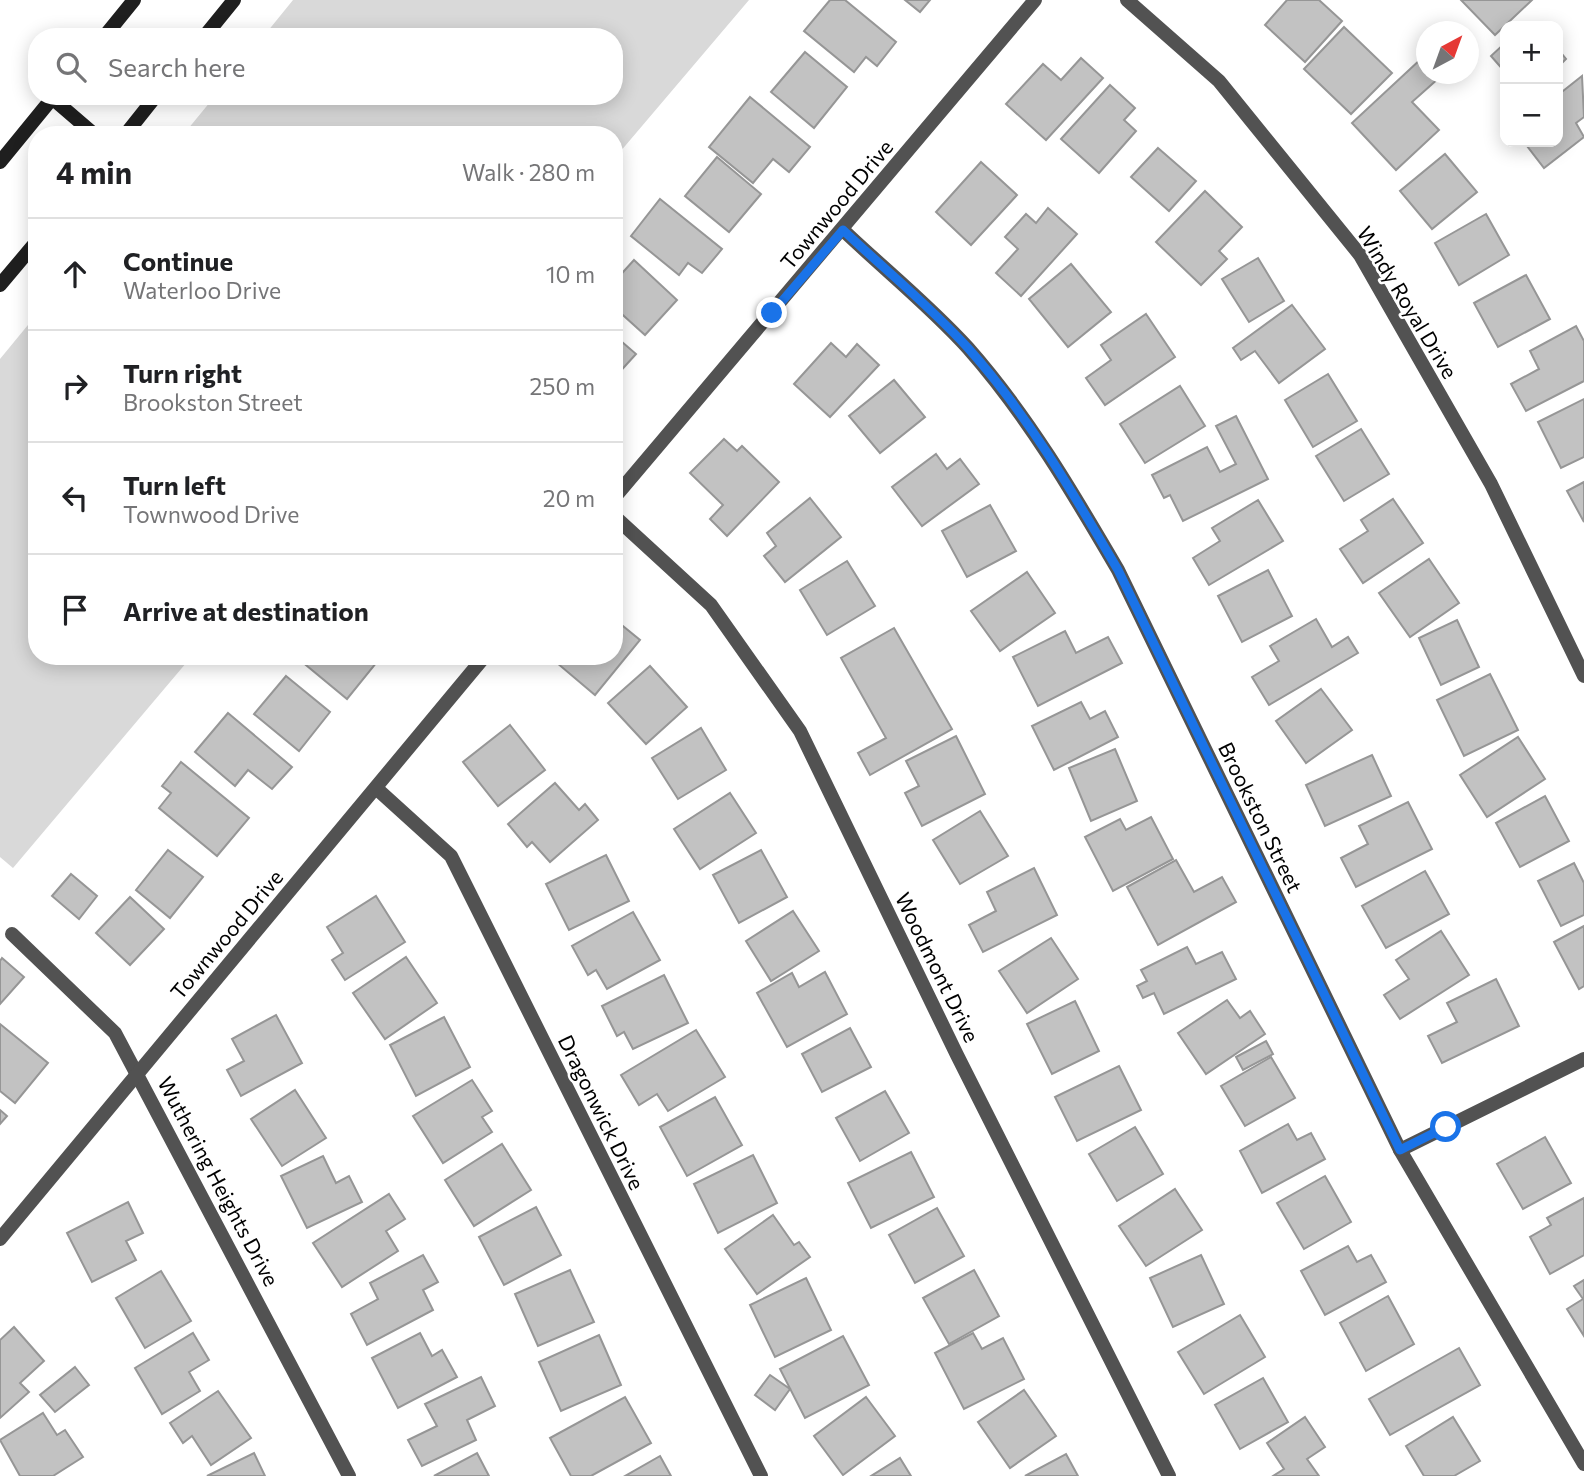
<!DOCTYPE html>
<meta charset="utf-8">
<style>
body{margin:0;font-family:Commissioner,sans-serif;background:#f6f6f6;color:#202124}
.controls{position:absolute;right:21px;top:21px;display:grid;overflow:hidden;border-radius:14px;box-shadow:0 4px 18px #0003}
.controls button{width:63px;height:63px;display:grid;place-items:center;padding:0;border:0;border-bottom:2px solid #e0e0e0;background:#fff;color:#202124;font:35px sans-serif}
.compass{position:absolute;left:1416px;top:21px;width:63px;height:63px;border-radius:50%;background:#fff;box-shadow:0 4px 18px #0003;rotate:41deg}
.stop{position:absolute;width:21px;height:21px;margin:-16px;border:5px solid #1a73e8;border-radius:50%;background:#fff}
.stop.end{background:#1a73e8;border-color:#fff;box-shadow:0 2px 7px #0008}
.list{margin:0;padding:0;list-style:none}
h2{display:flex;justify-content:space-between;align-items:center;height:91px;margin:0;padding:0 28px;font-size:30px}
h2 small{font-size:23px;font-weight:400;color:#757577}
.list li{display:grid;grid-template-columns:46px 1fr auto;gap:21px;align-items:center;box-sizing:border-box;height:112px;padding:0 28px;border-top:2px solid #e0e0e0}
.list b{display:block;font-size:26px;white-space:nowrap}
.list p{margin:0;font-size:23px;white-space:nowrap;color:#757577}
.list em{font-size:23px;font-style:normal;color:#757577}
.icon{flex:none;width:38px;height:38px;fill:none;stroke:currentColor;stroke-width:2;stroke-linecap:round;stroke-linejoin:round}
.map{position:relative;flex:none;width:1584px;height:1476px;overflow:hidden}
.search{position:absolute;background:#fff;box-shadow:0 4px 18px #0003;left:28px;top:28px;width:595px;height:77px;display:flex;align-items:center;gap:18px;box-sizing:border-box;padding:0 24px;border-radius:28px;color:#757577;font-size:26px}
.panel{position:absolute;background:#fff;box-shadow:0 4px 18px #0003;left:28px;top:126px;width:595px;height:539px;border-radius:28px}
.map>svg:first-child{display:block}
.green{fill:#d9d9d9}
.building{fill:#c2c2c2;stroke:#969696;stroke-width:2}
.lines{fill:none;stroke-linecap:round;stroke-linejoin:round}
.street{stroke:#525252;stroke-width:14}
.secondary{stroke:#1f1f1f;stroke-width:14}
.route{stroke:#1a73e8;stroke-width:9}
.labels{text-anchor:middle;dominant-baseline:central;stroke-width:5;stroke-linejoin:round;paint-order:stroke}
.street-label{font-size:21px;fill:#000;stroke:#fff}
</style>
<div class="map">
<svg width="1584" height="1476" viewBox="0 0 1584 1476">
<rect width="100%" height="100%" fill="#fff"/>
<g class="green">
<polygon points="293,0 749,0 614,159 614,135 183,135 215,96 614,96 614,37 263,37"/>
<polygon points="37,314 37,656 192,656 13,868 0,857 0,359"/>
</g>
<g class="building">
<polygon points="830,0 845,0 896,42 877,66 866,57 854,72 804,31"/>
<polygon points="905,0 930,0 920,12"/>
<polygon points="1287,0 1319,0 1342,21 1305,62 1265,25"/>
<polygon points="1461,0 1532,0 1495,35"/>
<polygon points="1344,27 1392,73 1351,114 1304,69"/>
<polygon points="1505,43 1505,72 1491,56"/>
<polygon points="1558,49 1566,59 1558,67"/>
<polygon points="805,52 847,87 814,128 771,92"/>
<polygon points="1081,58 1103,78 1046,140 1006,104 1043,64 1061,80"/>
<polygon points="1422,58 1426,63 1426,74 1436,74 1440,77 1412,102 1439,130 1396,170 1352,123"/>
<polygon points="1582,76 1584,117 1576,123 1584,137 1544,168 1524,142 1558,142 1558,95"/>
<polygon points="1110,85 1135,108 1124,120 1136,131 1099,173 1061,139"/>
<polygon points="750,97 810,147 789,172 773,159 753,183 709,147"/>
<polygon points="1158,148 1196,181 1169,211 1131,177"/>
<polygon points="1445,154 1477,192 1432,229 1400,191"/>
<polygon points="717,157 761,194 729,232 685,196"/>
<polygon points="981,162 1017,195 971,245 936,212"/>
<polygon points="1205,191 1242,227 1219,251 1227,259 1201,285 1156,242"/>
<polygon points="660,199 722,249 702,273 688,263 679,275 631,236"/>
<polygon points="1048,208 1077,234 1021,296 996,273 1018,249 1005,237 1026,214 1036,223"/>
<polygon points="1486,214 1509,255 1459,285 1435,243"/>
<polygon points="1258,258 1284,301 1249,322 1222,279"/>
<polygon points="634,260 677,300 645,335 614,307 614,282"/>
<polygon points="1071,264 1111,312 1068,347 1029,299"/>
<polygon points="1526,275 1550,319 1498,347 1474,303"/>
<polygon points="1292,305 1325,349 1279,383 1255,351 1241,360 1233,348"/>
<polygon points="1146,314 1175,357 1105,405 1086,378 1111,360 1101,345"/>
<polygon points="1576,326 1584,341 1584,381 1526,411 1511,384 1539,369 1530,351"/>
<polygon points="614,335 636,354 616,376 614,375"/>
<polygon points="831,343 846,357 857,344 879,365 830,417 794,384"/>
<polygon points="1328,374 1357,421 1313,447 1285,400"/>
<polygon points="894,380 925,417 880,453 849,416"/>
<polygon points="1180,386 1205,426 1145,463 1120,424"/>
<polygon points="1584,399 1584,457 1561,468 1538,422"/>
<polygon points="1236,416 1268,479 1183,521 1170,495 1164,498 1152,475 1207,447 1220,472 1236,464 1216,426"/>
<polygon points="1361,429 1389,474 1344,501 1316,456"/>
<polygon points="724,439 737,451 742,446 779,482 727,536 710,519 723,505 690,473"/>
<polygon points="936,454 947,469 960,459 979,484 922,526 892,487"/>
<polygon points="1584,482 1584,522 1567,491"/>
<polygon points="810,498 841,537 785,582 764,556 776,546 767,533"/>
<polygon points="1393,499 1423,543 1363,583 1340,549 1368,531 1361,520"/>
<polygon points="1258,500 1283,541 1209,585 1193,558 1220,541 1212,528"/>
<polygon points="990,505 1016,551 967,577 942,531"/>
<polygon points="1429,559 1459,603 1410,637 1379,593"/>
<polygon points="847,561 875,606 827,635 800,590"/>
<polygon points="1268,570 1292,616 1242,642 1218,596"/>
<polygon points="1027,572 1055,613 1000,651 971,611"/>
<polygon points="1316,619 1332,647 1348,637 1358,653 1269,705 1252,677 1279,661 1270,646"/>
<polygon points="1457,620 1479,667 1441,685 1419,638"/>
<polygon points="618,622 640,640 595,695 557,663 563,656 614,656 614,626"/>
<polygon points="894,628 952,729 870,775 858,753 886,738 841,658"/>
<polygon points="1065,631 1076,653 1108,637 1122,663 1038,706 1013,657"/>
<polygon points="295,656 370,656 377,662 347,699"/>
<polygon points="650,666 687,707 646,744 608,703"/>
<polygon points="1490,674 1518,730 1464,756 1437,700"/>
<polygon points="286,676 330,712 299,751 254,714"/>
<polygon points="1321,689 1352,730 1306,763 1276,721"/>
<polygon points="1081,702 1090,719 1105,711 1118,737 1054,770 1032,726"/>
<polygon points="228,713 292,767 272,789 248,770 235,786 195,752"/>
<polygon points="510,725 545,770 498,806 463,762"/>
<polygon points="701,728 726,770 678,799 652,758"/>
<polygon points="956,736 985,794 922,826 905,793 919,786 906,761"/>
<polygon points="1518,737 1545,779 1487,817 1460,775"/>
<polygon points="1115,749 1137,801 1091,821 1069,768"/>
<polygon points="1372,755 1391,796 1325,826 1306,785"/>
<polygon points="181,762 249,818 217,856 159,808 171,793 162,786"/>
<polygon points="555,783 579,810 585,804 598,820 550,862 532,842 527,847 508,824"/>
<polygon points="730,793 756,833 700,869 674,829"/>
<polygon points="1545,796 1569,841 1520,867 1496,823"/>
<polygon points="1408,802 1432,849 1356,887 1341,858 1368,844 1359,826"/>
<polygon points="980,811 1008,856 960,884 933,840"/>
<polygon points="1151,817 1173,859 1113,891 1085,837 1120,819 1126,830"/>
<polygon points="168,850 203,877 170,918 136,890"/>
<polygon points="761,850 787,897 739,923 713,875"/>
<polygon points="606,855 629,901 569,930 546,884"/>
<polygon points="1176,860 1194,892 1222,877 1236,902 1158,945 1127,887"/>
<polygon points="1574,863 1584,883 1584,915 1561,926 1538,881"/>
<polygon points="1034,868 1057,915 983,952 969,925 996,911 987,892"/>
<polygon points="1425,871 1449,914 1386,948 1362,906"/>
<polygon points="71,874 97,896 79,919 52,896"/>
<polygon points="376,896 405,942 345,980 332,960 343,953 327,927"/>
<polygon points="130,897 164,929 130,965 96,933"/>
<polygon points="793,911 819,951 771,981 746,941"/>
<polygon points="633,912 660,960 607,989 596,970 588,975 572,946"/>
<polygon points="1584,926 1584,986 1579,989 1554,942"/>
<polygon points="1441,931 1469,975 1400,1019 1384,995 1409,979 1396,960"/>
<polygon points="1051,938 1078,979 1027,1013 999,971"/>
<polygon points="1187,947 1196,964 1222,952 1236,979 1164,1014 1154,993 1143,998 1137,986 1147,981 1141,970"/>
<polygon points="406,957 437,1003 385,1039 353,993"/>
<polygon points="2,958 24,977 0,1004 0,961"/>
<polygon points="825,972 847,1014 787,1047 757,993 792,973 799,987"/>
<polygon points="664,975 688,1023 633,1049 624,1032 617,1036 602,1006"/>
<polygon points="1496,979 1519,1026 1442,1063 1428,1036 1457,1022 1447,1003"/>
<polygon points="1227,1000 1240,1018 1250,1011 1265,1034 1206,1074 1178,1033"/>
<polygon points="1075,1001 1099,1051 1052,1074 1027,1024"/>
<polygon points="276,1015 302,1063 241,1096 227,1070 244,1061 232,1039"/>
<polygon points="444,1017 470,1067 416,1096 390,1045"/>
<polygon points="0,1024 48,1063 15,1103 0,1091"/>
<polygon points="850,1028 871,1067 822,1092 802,1054"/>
<polygon points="696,1030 725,1077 668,1111 657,1094 639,1105 621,1075"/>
<polygon points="1266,1041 1273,1054 1243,1070 1236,1057"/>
<polygon points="1271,1057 1295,1098 1245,1126 1221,1086"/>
<polygon points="1119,1066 1141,1110 1077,1141 1055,1097"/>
<polygon points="472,1080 492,1111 482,1117 492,1132 443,1163 413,1116"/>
<polygon points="295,1090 326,1138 282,1166 251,1119"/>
<polygon points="885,1091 909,1133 860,1161 836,1118"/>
<polygon points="715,1097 742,1145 687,1176 660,1127"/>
<polygon points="0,1110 7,1116 0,1124"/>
<polygon points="1288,1124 1297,1140 1311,1133 1325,1159 1262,1193 1240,1151"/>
<polygon points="1135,1127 1163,1174 1117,1201 1089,1154"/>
<polygon points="1545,1137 1571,1183 1523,1209 1497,1164"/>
<polygon points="502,1144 531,1190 474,1226 445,1180"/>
<polygon points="911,1152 934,1197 871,1228 848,1183"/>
<polygon points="753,1155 777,1203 718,1233 694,1184"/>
<polygon points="323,1156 336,1183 349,1176 362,1202 307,1228 281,1176"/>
<polygon points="1325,1176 1351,1222 1304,1249 1277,1203"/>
<polygon points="1175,1189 1202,1230 1146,1266 1119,1226"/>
<polygon points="389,1194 405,1219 386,1231 398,1251 342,1287 313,1243"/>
<polygon points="1584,1198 1584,1255 1550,1274 1530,1237 1551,1225 1547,1218"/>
<polygon points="128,1202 143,1233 126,1241 136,1260 92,1282 67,1233"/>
<polygon points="536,1207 561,1255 504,1285 479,1237"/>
<polygon points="937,1208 964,1256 915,1283 889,1235"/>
<polygon points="773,1215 794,1245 799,1242 810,1257 757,1294 725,1249"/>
<polygon points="1348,1246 1357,1262 1371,1255 1386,1282 1325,1315 1301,1271"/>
<polygon points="423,1255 438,1282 423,1290 433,1310 367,1345 351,1314 378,1299 370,1283"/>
<polygon points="1201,1255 1224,1304 1173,1327 1150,1278"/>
<polygon points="570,1270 594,1322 538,1346 515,1294"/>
<polygon points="974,1270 999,1316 949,1344 923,1298"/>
<polygon points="161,1271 191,1321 145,1348 116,1298"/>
<polygon points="806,1278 831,1330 775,1357 750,1305"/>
<polygon points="1584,1280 1584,1336 1567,1309 1583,1299 1574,1286"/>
<polygon points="1388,1296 1414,1344 1366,1371 1340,1323"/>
<polygon points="1240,1315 1265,1357 1204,1394 1178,1352"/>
<polygon points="14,1327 44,1361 20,1383 29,1392 0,1418 0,1340"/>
<polygon points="193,1333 209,1360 189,1372 200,1391 162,1414 135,1368"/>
<polygon points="420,1333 432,1356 442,1350 457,1377 398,1408 372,1358"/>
<polygon points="973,1333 982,1349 1003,1338 1024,1379 964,1409 935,1353"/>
<polygon points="599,1335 621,1385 561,1411 539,1362"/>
<polygon points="843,1336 869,1385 805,1418 780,1369"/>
<polygon points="1459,1348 1480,1385 1390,1435 1369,1399"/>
<polygon points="75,1367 89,1385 55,1412 40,1395"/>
<polygon points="770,1375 790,1389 775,1410 755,1395"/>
<polygon points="481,1377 495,1406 467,1420 476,1440 422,1466 408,1440 437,1426 425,1404"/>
<polygon points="1263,1378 1288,1422 1240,1449 1215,1405"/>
<polygon points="1024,1390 1056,1436 1010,1468 978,1422"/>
<polygon points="218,1391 251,1438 211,1465 192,1436 183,1443 170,1423"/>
<polygon points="625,1397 651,1443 591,1476 571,1476 550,1438"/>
<polygon points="866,1397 895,1436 843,1475 814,1436"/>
<polygon points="43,1413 57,1435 65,1430 83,1457 53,1476 20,1476 0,1440"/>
<polygon points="1305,1417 1325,1447 1307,1459 1319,1476 1273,1476 1284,1469 1267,1443"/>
<polygon points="1453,1417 1480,1461 1454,1476 1424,1476 1406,1446"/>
<polygon points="254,1453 265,1476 207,1476"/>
<polygon points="477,1453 489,1476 434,1476"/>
<polygon points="1066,1454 1078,1476 1025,1476"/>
<polygon points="660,1456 671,1476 625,1476"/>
<polygon points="900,1458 911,1476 871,1476"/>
</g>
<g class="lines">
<g class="street">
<polyline points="1127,0 1219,81 1360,255 1491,484 1584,676"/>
<path d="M 843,230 C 884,269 930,306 968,348 C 1028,416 1073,493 1118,570 L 1400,1150 L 1584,1464"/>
<polyline points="614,498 1035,0"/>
<polyline points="614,516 711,605 800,731 957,1055 1169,1476"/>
<polyline points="376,788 451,856 761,1476"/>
<polyline points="12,934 115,1033 349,1476"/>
<polyline points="1400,1150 1584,1059"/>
<polyline points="0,1239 485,656"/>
</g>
<g class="secondary">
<polyline points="104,37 134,0"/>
<polyline points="204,37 234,0"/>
<polyline points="52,98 95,135"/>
<polyline points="125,135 156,96"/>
<polyline points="0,162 54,96"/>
<polyline points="0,285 37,241"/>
</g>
</g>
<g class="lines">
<path class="route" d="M 772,313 L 843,230 C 884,269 930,306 968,348 C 1028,415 1073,493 1118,570 L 1400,1150 L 1446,1127"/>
</g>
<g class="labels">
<g class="street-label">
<text transform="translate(836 204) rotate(-50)">Townwood Drive</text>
<text transform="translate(1408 302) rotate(59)">Windy Royal Drive</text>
<text transform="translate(1261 817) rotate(64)">Brookston Street</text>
<text transform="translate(226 934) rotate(-50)">Townwood Drive</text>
<text transform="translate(938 967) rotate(64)">Woodmont Drive</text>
<text transform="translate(602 1112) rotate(64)">Dragonwick Drive</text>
<text transform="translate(219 1181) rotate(62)">Wuthering Heights Drive</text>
</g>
</g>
</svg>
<div class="controls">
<button>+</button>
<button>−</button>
</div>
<svg class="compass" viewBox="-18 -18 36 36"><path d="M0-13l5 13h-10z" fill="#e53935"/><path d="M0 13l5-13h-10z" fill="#757577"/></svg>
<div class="stop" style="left:1446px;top:1127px"></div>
<div class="stop end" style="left:772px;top:313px"></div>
<div class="search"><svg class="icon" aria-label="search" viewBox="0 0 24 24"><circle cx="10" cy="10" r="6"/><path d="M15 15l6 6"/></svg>Search here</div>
<section class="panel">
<h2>4 min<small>Walk · 280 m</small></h2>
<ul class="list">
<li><svg class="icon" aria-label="ahead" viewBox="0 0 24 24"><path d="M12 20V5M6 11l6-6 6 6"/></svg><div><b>Continue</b><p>Waterloo Drive</p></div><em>10 m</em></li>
<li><svg class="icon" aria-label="right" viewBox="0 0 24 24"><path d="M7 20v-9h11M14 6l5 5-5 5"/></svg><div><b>Turn right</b><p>Brookston Street</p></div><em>250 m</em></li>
<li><svg class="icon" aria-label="left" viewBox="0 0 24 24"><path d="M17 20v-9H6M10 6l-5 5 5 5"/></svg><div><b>Turn left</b><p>Townwood Drive</p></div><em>20 m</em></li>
<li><svg class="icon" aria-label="arrive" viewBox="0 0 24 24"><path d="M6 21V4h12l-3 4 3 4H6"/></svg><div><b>Arrive at destination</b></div></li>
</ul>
</section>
</div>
